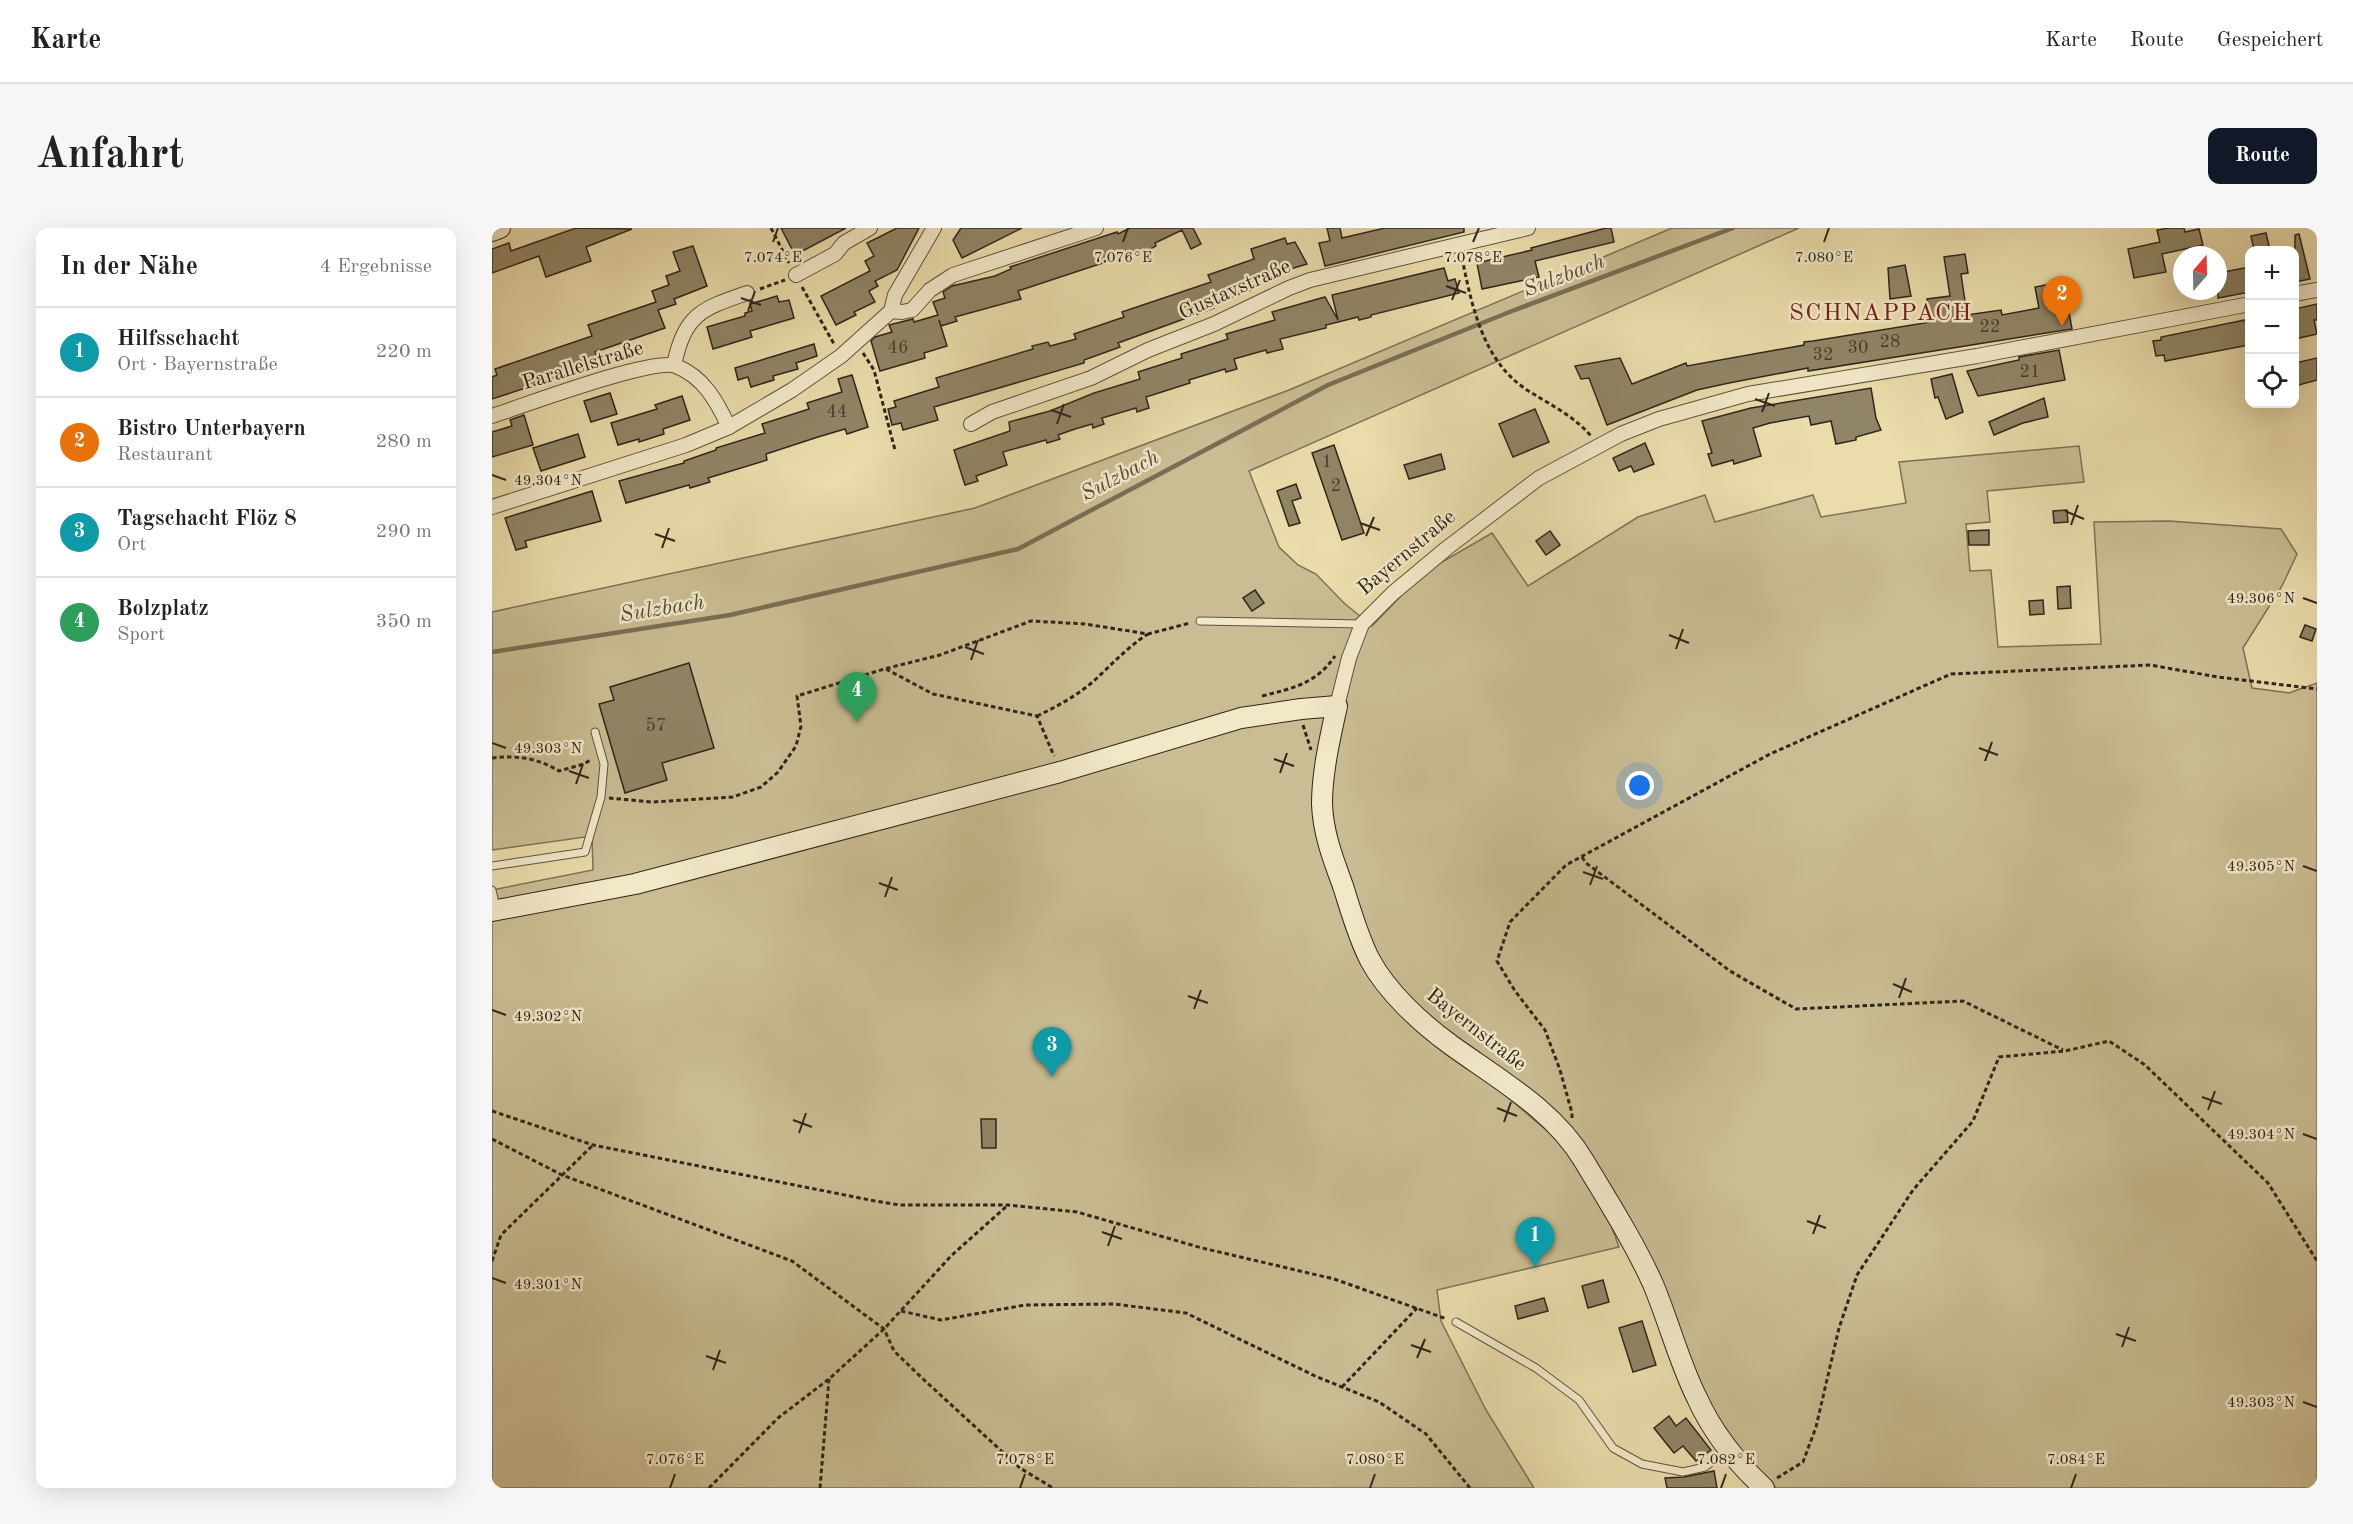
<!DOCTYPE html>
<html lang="de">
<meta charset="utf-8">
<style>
body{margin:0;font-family:"Old Standard TT",serif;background:#f6f6f6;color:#222}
.controls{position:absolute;right:18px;top:18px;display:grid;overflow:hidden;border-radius:12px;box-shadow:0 6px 24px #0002}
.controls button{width:54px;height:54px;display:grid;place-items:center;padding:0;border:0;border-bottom:2px solid #e0e0e0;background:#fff;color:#222;font:30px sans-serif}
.compass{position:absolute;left:1681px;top:18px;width:54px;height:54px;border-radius:50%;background:#fff;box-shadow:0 6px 24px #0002;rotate:20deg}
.you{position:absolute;left:1148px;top:558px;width:21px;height:21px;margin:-15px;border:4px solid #fff;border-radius:50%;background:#1a73e8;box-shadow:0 0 0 9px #1a73e833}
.badge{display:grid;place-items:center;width:39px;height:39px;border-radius:50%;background:#111827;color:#fff;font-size:20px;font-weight:700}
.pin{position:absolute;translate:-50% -50px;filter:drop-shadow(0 2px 3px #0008)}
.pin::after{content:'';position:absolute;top:32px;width:21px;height:18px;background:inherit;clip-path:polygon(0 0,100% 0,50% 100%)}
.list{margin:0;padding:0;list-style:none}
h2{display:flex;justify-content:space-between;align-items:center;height:78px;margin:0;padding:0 24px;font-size:26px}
h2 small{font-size:20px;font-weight:400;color:#767676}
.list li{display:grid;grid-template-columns:39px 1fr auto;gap:18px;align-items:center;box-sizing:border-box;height:90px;padding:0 24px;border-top:2px solid #e0e0e0}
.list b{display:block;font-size:22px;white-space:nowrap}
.list p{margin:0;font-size:20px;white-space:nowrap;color:#767676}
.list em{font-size:20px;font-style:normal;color:#767676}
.icon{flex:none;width:33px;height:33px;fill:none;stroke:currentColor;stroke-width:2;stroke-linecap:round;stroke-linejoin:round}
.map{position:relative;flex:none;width:1825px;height:1260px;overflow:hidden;border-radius:12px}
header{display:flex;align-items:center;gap:36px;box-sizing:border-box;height:84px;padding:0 30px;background:#fff;border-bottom:2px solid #e0e0e0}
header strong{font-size:28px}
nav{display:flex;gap:33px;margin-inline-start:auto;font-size:21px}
.intro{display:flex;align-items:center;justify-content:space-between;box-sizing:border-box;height:144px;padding:0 36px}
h1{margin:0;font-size:42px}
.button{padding:15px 27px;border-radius:12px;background:#111827;color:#fff;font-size:21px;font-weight:700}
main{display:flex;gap:36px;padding:0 36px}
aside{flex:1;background:#fff;border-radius:12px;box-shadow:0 6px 24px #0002}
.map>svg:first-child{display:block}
.green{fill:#cabd93;stroke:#7c7257;stroke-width:1.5}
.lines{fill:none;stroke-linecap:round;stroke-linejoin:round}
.stream{stroke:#796e54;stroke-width:4.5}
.building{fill:#908566;stroke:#2f261b;stroke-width:1.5}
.lane-casing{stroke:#5e543f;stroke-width:9}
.street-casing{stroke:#5e543f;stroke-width:16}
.secondary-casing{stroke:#2f261b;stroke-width:22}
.path{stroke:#2f261b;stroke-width:3;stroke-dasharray:4.5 3;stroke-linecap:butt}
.lane{stroke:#f1e8c8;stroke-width:7}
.street{stroke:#f1e8c8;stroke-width:14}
.secondary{stroke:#f1e8c8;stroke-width:20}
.ticks{fill:none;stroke:#2f261b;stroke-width:2}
.labels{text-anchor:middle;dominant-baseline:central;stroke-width:5;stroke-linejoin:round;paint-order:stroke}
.number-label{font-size:18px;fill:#473e2e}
.street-label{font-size:21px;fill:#2f261b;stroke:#f1e8c8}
.water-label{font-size:22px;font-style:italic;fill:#544a38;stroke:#f1e8c8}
.quarter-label{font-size:24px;letter-spacing:1.5px;fill:#7a1f14;stroke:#f1e8c8}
.ticks-label{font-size:15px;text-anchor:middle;fill:#2f261b;stroke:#f1e8c8;stroke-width:5;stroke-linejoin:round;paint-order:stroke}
</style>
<header>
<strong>Karte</strong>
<nav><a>Karte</a><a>Route</a><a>Gespeichert</a></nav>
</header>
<div class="intro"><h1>Anfahrt</h1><a class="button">Route</a></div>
<main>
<aside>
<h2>In der Nähe<small>4 Ergebnisse</small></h2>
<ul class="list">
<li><span class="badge" style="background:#0f9aa8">1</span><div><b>Hilfsschacht</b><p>Ort · Bayernstraße</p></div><em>220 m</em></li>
<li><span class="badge" style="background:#e8710a">2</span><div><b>Bistro Unterbayern</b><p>Restaurant</p></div><em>280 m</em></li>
<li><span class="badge" style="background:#0f9aa8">3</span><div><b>Tagschacht Flöz 8</b><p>Ort</p></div><em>290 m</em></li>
<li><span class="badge" style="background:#2e9e5b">4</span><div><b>Bolzplatz</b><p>Sport</p></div><em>350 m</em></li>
</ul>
</aside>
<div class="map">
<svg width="1825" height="1260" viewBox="0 0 1825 1260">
<rect width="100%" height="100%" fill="#eadcab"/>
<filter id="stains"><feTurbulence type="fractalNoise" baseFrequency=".00333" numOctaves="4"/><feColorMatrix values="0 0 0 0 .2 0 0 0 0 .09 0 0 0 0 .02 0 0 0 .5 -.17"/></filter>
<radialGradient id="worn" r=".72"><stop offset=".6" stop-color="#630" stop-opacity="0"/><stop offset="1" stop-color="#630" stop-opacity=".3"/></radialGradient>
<polygon class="green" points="1180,0 1307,0 757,243 787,319 806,337 824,346 852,375 880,398 931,345 1000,305 1036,358 1146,289 1213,267 1223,294 1321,267 1329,289 1414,275 1407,234 1587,218 1592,254 1495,263 1498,294 1474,296 1478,343 1499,342 1506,419 1609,416 1602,294 1677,293 1789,301 1805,326 1790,358 1751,420 1760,460 1797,465 1825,455 1825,1260 1284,1260 1263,1240 1225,1191 1097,926 961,809 899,751 885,729 873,702 823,557 841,659 857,708 1001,857 1065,911 1083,935 1119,997 1127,1019 945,1062 949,1093 994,1182 1042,1260 0,1260 0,662 101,642 100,608 0,622 0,384 483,280 797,162"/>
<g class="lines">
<polyline class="stream" points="0,424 238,387 526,321 836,157 1020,83 1241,0"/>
</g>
<g class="building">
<polygon points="84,0 140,1 94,19 99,33 54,49 47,28 0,45 0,21 17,15 19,23"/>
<polygon points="289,0 354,0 303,27"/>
<polygon points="405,0 427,0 405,42 383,53 386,58 377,63 383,74 362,84 364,87 344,97 329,68 378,43 373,33 382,28 375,15"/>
<polygon points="469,0 530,0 470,30 461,12"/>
<polygon points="638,0 701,0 709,16 699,21 690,2 663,15 664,18 649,26 647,23 526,63 529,71 463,89 465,93 449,98 447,92 455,118 432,125 433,130 388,143 379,113 383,109 400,104 397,97 421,91 422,94 446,87 441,74 453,70 451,64 460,58 503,48 519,41 518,39 625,4 626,6"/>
<polygon points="835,0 848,0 850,10 893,0 972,0 972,4 833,38 827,15 838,13"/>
<polygon points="1114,0 1119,0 1122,14 1043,33 1047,49 990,61 985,35 1040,22 1039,20"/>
<polygon points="1677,0 1692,0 1693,4 1707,1 1711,17 1670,26 1674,44 1642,50 1636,21 1668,14 1665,2"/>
<polygon points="1774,5 1777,18 1762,22 1759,8"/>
<polygon points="1807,6 1818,51 1803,54 1803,7"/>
<polygon points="793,10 795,16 803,14 815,36 756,54 759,62 726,74 727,76 721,78 722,80 626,115 628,119 592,132 592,135 442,179 446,192 411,202 409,195 400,197 396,181 404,179 402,173 447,159 444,150 541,121 540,118 556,114 558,118 584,111 582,106 632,89 630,84 719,54 716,47 762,31 759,21"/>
<polygon points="201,18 215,58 182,71 184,76 166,82 173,100 103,124 107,136 0,171 0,149 5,147 3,141 100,108 96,97 164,74 160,63 177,57 174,48 188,43 181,24"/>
<polygon points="1473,26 1476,45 1469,46 1475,87 1509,82 1510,87 1547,80 1543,59 1564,55 1567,76 1575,74 1580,101 1316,143 1316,140 1237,155 1205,162 1115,197 1097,150 1089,151 1083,138 1128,130 1140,156 1194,135 1195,138 1312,117 1312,114 1321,113 1439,94 1435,71 1458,68 1452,29"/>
<polygon points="1413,37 1419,68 1398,71 1396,40"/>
<polygon points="1758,39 1758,64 1726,70 1726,45"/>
<polygon points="952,40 956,53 963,51 967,65 879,87 879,89 867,92 866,89 834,97 834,100 788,111 791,121 775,125 774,122 742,131 745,141 734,144 733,141 697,152 698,155 654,169 657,180 645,184 644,180 610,190 612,196 601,200 600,196 583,201 566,207 568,211 555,215 554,212 511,224 515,237 484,248 486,253 473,257 462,222 518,203 517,194 558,183 602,165 648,151 646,144 690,130 689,126 736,111 734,106 783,92 780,84 833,69 846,92 840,67"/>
<polygon points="285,68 287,74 297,72 302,90 258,103 260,109 221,121 215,99 253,88 253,85 260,83 258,76"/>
<polygon points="1825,76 1825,92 1822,92 1825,106 1803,111 1803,81"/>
<polygon points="1753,92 1757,117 1673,133 1672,127 1664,128 1661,113 1669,112 1669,109"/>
<polygon points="322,116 325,128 304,135 306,141 281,148 282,152 259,159 256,149 246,152 243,140"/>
<polygon points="1567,122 1573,152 1486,168 1475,143 1527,132 1527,129"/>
<polygon points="1825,130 1825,152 1803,158 1803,135"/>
<polygon points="1460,146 1471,184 1454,191 1446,169 1443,170 1439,151"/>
<polygon points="360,147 376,199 355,206 353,201 326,209 274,226 275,232 216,250 218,254 198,260 197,257 134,275 127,253 192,235 192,233 224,222 224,220 273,205 270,196 317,181 315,175 350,164 346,151"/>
<polygon points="1379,160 1384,190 1389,202 1364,209 1364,212 1344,216 1339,193 1319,197 1317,188 1278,195 1261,200 1269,228 1242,236 1241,232 1220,238 1216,226 1220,225 1210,193 1259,180"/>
<polygon points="118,165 125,186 99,194 92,173"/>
<polygon points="190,168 198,192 171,201 172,206 147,214 147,211 126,217 119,195 165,181 163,177"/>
<polygon points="1552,170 1556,189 1531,195 1502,207 1497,194"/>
<polygon points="1043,181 1057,214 1021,229 1007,196"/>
<polygon points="32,187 41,217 0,229 0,204 20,198 18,192"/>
<polygon points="86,206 93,229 49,243 41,220"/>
<polygon points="1153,215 1162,236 1142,244 1139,238 1127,243 1121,230"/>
<polygon points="842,217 872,305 850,312 820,225"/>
<polygon points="949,226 953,241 917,251 912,237"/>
<polygon points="804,256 809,270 800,273 808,295 797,298 785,263"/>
<polygon points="100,263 109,293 33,313 35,319 24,322 13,290"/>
<polygon points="1575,282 1576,294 1562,295 1561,283"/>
<polygon points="1497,302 1497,317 1477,317 1476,303"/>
<polygon points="1058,303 1068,317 1054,327 1044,313"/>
<polygon points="1578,358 1579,380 1566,381 1565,359"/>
<polygon points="763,362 772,375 760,383 751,370"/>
<polygon points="1551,372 1552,386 1538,387 1537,373"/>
<polygon points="1813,397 1824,401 1820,413 1808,409"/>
<polygon points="197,435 222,520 170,535 175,552 133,565 107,476 122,472 118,459"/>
<polygon points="489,891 504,891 504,920 490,920"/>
<polygon points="1111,1052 1117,1074 1096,1080 1090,1058"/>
<polygon points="1052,1070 1056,1083 1026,1091 1023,1078"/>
<polygon points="1150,1093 1164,1137 1141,1144 1127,1100"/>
<polygon points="1177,1188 1184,1198 1194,1190 1219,1222 1204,1233 1191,1218 1182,1225 1162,1200"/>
<polygon points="1222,1243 1225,1260 1175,1260 1173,1250 1192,1249"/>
</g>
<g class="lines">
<g class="lane-casing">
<g id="lane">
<polyline points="708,393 870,396"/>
<polyline points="0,638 93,624 109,569 112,536 103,504"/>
<polyline points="0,662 4,680"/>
<polyline points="964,1094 1044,1140 1087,1172 1121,1220 1150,1236 1191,1244 1213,1239 1236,1222"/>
</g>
</g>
<g class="street-casing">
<g id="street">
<polyline points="304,47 343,26 352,15 378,0"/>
<polyline points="1802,66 1825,62"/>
<polyline points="399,83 410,84 420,82 438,62 461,47 604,0"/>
<path d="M 182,137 C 193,86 209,81 255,65"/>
<path d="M 0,188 C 31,178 161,129 184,138 C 212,149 225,174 237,199"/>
<polyline points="479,196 500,184 599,150 656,122 722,96 797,60 818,52 1036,0"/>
<polyline points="0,279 194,217 237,199 300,162 349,128 399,83 403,67 442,0"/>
<polyline points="845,478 857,430 870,396 901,365 955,320 1047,250 1129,206 1167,191 1256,166 1485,128 1758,76"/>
</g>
</g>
<g class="secondary-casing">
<g id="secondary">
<polyline points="0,3 8,0"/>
<path d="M 0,683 L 143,656 L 568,544 L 749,490 L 809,481 L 845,478 C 838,510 830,544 830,576 C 831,605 841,631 851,658 C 859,683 866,709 878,732 C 895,764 930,796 959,817 C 1006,851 1062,882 1092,933 C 1116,973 1142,1014 1161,1056 C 1177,1094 1187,1134 1205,1170 C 1220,1203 1245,1235 1272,1260"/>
</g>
</g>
<g class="path">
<polyline points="279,0 297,35"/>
<path d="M 970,30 C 980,79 991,133 1035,162 C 1057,176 1082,188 1099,208"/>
<polyline points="310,59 342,116"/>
<polyline points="268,61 293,52"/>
<polyline points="371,125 382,142 403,222"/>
<polyline points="394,441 441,466 545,488 562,528"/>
<path d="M 770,468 C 801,460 824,456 843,428"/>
<path d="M 545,488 C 566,478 588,466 605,450 C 622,434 637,418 656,406"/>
<polyline points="811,497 819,522"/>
<path d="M 0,530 C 24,527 46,530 67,543 L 92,536 L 100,531"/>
<polyline points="117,570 160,574 241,569 269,559 286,544 304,518 309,498 305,468 392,441 448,427 539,393 593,396 656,406 698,395"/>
<polyline points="1090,629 1094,635 1238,743 1304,781 1471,773 1571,822"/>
<polyline points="0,883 101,917 383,973 408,977 516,977 585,984 710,1020 842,1051 955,1091"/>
<polyline points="1080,890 1080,885 1068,842 1053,802 1023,763 1005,733 1018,694 1074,637 1278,526 1459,446 1658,437 1726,449 1825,461"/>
<polyline points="0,911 70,947 300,1033 392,1101 402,1123 430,1150 528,1240 561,1260"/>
<polyline points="0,1033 9,1007 101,917"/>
<polyline points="409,1083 449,1092 533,1077 622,1076 694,1085 823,1148 887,1174 934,1206 978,1260"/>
<polyline points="850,1159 925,1080"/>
<polyline points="1285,1250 1311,1234 1324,1199 1347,1100 1365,1047 1421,962 1481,893 1507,829 1573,823 1617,813 1653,837 1776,955 1825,1033"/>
<polyline points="217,1260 286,1190 337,1151 392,1101 459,1028 515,978"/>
<polyline points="328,1260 337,1151"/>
</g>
<use href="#lane" class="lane"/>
<use href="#street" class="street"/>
<use href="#secondary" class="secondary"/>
</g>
<path class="ticks" d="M 281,14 L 286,0M 631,14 L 636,0M 981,14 L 987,0M 1332,14 L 1337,0M 954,58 L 974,65M 249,70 L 269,77M 960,72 L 968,52M 256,83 L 263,63M 1263,171 L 1283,178M 559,182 L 579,189M 1270,184 L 1277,165M 565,196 L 572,176M 0,247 L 14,252M 1573,283 L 1592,291M 868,295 L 888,302M 1579,297 L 1586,277M 163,306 L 183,313M 874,308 L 882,289M 170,320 L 177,300M 1811,370 L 1825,375M 1177,407 L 1197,415M 473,419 L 492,426M 1184,421 L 1191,401M 479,432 L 486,412M 0,515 L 14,520M 1487,520 L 1506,527M 782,531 L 802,538M 1493,533 L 1500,514M 77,543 L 97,550M 788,545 L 795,525M 84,556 L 91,536M 1811,638 L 1825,643M 1091,644 L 1111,651M 387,655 L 406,662M 1098,657 L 1105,638M 393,669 L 400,649M 1401,756 L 1420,764M 696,768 L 716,775M 1407,770 L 1414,750M 702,781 L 709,762M 0,782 L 14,787M 1710,869 L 1730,876M 1005,880 L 1025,888M 1716,882 L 1723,863M 301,892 L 320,899M 1012,894 L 1019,874M 307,905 L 314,885M 1811,906 L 1825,911M 1315,993 L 1334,1000M 610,1004 L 630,1011M 1321,1006 L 1328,987M 616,1018 L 623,998M 0,1050 L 14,1055M 1624,1106 L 1644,1113M 919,1117 L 939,1124M 1630,1119 L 1637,1099M 214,1128 L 234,1135M 925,1130 L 933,1111M 221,1142 L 228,1122M 1811,1174 L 1825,1179M 178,1260 L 183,1246M 528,1260 L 533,1246M 878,1260 L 883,1246M 1229,1260 L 1234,1246M 1579,1260 L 1584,1246"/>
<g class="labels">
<g class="number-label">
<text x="1498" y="99">22</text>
<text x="1398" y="114">28</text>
<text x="406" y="120">46</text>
<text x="1366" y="120">30</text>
<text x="1331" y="127">32</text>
<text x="1538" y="144">21</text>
<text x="345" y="184">44</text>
<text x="835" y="234">1</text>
<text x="844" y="258">2</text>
<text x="164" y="498">57</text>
</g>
<g class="street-label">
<text transform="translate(743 62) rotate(-24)">Gustavstraße</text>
<text transform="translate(91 138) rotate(-17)">Parallelstraße</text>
<text transform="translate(915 325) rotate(-40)">Bayernstraße</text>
<text transform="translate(984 802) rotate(38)">Bayernstraße</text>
</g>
<g class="water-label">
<text transform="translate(1072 48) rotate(-21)">Sulzbach</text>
<text transform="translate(628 248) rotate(-28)">Sulzbach</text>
<text transform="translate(170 381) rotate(-9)">Sulzbach</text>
</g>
<g class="quarter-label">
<text x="1389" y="86">SCHNAPPACH</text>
</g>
</g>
<g class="ticks-label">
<text x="281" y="34">7.074°E</text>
<text x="631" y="34">7.076°E</text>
<text x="981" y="34">7.078°E</text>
<text x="1332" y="34">7.080°E</text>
<text x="56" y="257">49.304°N</text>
<text x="1769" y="375">49.306°N</text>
<text x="56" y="525">49.303°N</text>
<text x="1769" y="643">49.305°N</text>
<text x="56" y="793">49.302°N</text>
<text x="1769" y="911">49.304°N</text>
<text x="56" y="1061">49.301°N</text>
<text x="1769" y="1179">49.303°N</text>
<text x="183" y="1236">7.076°E</text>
<text x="533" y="1236">7.078°E</text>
<text x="883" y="1236">7.080°E</text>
<text x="1234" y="1236">7.082°E</text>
<text x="1584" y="1236">7.084°E</text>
</g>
<rect width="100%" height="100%" filter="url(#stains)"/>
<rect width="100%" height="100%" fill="url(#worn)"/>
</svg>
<div class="controls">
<button>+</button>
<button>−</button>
<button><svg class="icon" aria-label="locate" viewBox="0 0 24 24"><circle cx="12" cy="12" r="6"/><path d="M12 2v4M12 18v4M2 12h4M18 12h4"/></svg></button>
</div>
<svg class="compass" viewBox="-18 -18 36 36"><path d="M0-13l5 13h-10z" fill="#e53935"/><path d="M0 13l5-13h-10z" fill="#767676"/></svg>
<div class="you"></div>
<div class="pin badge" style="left:1043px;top:1039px;background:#0f9aa8">1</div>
<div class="pin badge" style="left:1570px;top:98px;background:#e8710a">2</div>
<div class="pin badge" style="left:560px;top:849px;background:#0f9aa8">3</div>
<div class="pin badge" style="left:365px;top:494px;background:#2e9e5b">4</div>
</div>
</main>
